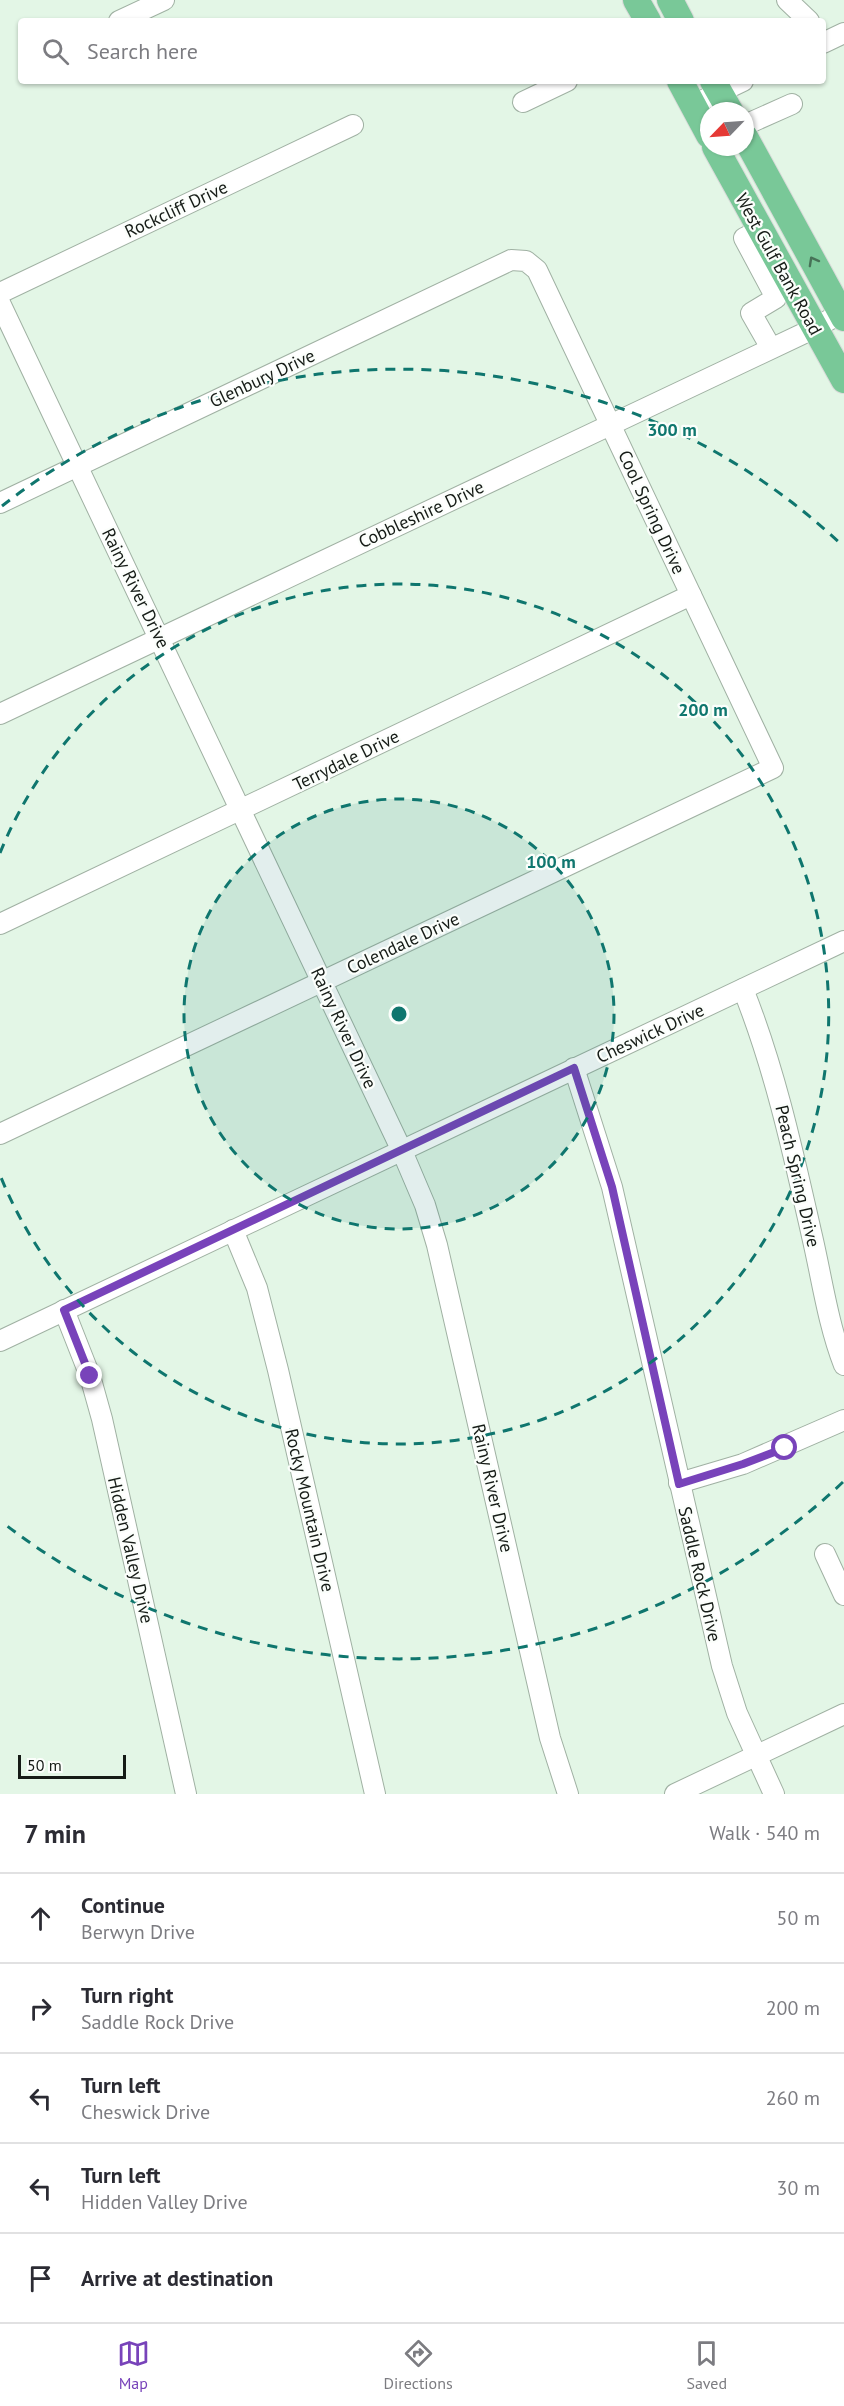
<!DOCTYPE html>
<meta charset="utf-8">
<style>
body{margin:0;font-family:"PT Sans",sans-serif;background:#f2f2f3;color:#2b2b33}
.compass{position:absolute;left:700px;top:102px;width:54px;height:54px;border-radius:50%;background:#fff;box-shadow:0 2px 4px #0004;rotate:245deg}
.scale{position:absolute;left:18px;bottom:15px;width:108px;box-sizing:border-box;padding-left:6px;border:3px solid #151b16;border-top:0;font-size:16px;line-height:21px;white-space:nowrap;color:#151b16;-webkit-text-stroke:4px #fbfefb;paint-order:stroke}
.stop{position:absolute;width:18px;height:18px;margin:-14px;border:4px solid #7843ba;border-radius:50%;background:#fff}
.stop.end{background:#7843ba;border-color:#fff;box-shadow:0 2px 6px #0008}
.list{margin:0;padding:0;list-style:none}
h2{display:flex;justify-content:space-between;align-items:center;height:78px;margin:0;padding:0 24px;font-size:26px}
h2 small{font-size:20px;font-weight:400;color:#7c7c81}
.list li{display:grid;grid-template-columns:39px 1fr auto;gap:18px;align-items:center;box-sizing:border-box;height:90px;padding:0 24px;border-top:2px solid #e1e1e2}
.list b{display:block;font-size:22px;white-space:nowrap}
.list p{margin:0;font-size:20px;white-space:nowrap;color:#7c7c81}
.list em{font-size:20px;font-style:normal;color:#7c7c81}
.icon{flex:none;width:33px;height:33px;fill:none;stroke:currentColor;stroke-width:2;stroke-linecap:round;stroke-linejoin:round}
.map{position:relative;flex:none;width:844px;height:1794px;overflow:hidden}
.search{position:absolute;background:#fff;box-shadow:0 2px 4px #0004;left:18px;right:18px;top:18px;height:66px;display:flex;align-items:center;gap:15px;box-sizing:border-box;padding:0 21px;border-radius:6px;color:#7c7c81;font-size:22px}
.sheet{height:528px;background:#fff}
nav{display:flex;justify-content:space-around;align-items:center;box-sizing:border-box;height:84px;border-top:2px solid #e1e1e2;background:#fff;font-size:16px;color:#7c7c81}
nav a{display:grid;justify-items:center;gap:3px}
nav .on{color:#7843ba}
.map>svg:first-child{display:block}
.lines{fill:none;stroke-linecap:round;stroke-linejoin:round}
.minor-casing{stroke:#a0b1a3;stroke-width:22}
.major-casing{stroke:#dadbda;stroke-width:28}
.minor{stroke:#fff;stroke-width:20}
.major{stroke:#79c898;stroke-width:26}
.oneway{stroke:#477257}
.route{stroke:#7843ba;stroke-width:8}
.ring{fill:none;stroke:#0f766e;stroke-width:3;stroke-dasharray:10 8}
.labels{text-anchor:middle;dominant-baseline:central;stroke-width:4.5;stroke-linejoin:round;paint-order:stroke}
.street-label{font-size:18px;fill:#151b16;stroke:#fbfefb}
.centre{fill:#0f766e;stroke:#fbfefb;stroke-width:3}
.ring-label{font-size:18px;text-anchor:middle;font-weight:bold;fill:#0f766e;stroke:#fbfefb;stroke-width:4.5;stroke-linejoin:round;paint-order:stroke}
</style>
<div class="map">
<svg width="844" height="1794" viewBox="0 0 844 1794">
<rect width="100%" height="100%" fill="#e3f6e6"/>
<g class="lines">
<g class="minor-casing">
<g id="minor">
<polyline points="787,0 809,21"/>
<polyline points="119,21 164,0"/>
<polyline points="823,43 844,33"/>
<polyline points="523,102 567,81"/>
<polyline points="693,105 743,81"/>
<polyline points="745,125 792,104"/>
<polyline points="760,230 744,238 776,298 751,313 771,348"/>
<polyline points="0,293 353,125"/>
<polyline points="0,303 402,1151 425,1205 437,1245 550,1738 568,1794"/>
<polyline points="0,503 511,260 526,261 537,270 773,768 0,1134"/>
<polyline points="0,714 815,328 841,313"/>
<polyline points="0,924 691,595"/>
<path d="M 743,989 C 775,1069 793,1152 812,1236 C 822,1279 828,1324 844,1365"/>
<polyline points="574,1068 612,1187 722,1666 737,1713 774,1794"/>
<polyline points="233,1230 257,1288 278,1370 375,1794"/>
<polyline points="64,1310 90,1376 102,1419 186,1794"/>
<polyline points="0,1341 844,941"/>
<polyline points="679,1483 743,1464 844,1420"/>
<polyline points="825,1554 844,1595"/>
<polyline points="675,1794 844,1714"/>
</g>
</g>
<g class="major-casing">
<g id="major">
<polyline points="636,0 648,21"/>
<polyline points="670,0 681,21"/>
<polyline points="680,81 709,135"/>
<polyline points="713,81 730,111"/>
<polyline points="745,137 844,318"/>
<polyline points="715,147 844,380"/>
</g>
</g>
<use href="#minor" class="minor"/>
<use href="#major" class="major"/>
</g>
<defs><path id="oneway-chevron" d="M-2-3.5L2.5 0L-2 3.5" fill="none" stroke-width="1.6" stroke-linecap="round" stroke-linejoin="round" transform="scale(1.5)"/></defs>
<use class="oneway" href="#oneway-chevron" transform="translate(813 261) rotate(-119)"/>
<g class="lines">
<polyline class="route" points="90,1376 64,1310 574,1068 612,1187 679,1484 743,1464 785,1448"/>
</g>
<circle cx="399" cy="1014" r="215" fill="#0f766e" fill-opacity=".12"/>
<g class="ring">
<circle cx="399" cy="1014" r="215"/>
<path d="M0 853A430 430 0 1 1 0 1175"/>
<path d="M843 1482A645 645 0 0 1 2 1522M2 506A645 645 0 0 1 843 546"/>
</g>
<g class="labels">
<g class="street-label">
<text transform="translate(176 209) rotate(-25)">Rockcliff Drive</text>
<text transform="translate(779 264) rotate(61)">West Gulf Bank Road</text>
<text transform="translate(262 378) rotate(-25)">Glenbury Drive</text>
<text transform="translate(652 512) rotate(65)">Cool Spring Drive</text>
<text transform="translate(421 514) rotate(-25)">Cobbleshire Drive</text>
<text transform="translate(136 588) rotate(64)">Rainy River Drive</text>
<text transform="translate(346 760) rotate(-26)">Terrydale Drive</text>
<text transform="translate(403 943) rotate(-25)">Colendale Drive</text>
<text transform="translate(344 1028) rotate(65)">Rainy River Drive</text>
<text transform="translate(650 1033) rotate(-25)">Cheswick Drive</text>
<text transform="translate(798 1176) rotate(77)">Peach Spring Drive</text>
<text transform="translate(493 1488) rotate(77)">Rainy River Drive</text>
<text transform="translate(310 1510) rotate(77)">Rocky Mountain Drive</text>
<text transform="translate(131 1550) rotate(77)">Hidden Valley Drive</text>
<text transform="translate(700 1574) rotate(77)">Saddle Rock Drive</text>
</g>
</g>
<circle cx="399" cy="1014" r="9" class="centre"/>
<g class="ring-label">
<text x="672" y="436">300 m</text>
<text x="703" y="716">200 m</text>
<text x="551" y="868">100 m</text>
</g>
</svg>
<svg class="compass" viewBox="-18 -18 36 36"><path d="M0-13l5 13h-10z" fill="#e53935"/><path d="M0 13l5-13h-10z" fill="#7c7c81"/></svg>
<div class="scale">50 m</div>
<div class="stop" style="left:785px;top:1448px"></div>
<div class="stop end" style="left:90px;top:1376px"></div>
<div class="search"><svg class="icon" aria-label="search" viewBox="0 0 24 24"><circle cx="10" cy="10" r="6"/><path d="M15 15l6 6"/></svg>Search here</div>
</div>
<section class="sheet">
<h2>7 min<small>Walk · 540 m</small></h2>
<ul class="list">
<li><svg class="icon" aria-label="ahead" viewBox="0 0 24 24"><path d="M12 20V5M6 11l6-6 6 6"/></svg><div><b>Continue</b><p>Berwyn Drive</p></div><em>50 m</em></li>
<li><svg class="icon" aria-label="right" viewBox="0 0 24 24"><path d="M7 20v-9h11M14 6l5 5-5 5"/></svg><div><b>Turn right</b><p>Saddle Rock Drive</p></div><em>200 m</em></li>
<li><svg class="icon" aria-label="left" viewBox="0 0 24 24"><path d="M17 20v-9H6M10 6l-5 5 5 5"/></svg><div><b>Turn left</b><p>Cheswick Drive</p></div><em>260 m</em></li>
<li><svg class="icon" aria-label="left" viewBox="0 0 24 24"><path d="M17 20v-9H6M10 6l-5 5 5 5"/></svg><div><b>Turn left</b><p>Hidden Valley Drive</p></div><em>30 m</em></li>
<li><svg class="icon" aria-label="arrive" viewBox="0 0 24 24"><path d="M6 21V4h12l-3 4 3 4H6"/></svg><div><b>Arrive at destination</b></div></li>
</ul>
</section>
<nav>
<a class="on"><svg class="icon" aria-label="map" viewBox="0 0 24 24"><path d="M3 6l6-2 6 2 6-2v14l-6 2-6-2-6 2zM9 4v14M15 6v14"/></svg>Map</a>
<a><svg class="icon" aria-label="directions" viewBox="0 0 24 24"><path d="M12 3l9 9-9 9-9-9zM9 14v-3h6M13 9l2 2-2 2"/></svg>Directions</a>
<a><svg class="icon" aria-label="saved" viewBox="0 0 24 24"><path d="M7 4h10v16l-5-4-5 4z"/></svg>Saved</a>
</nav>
